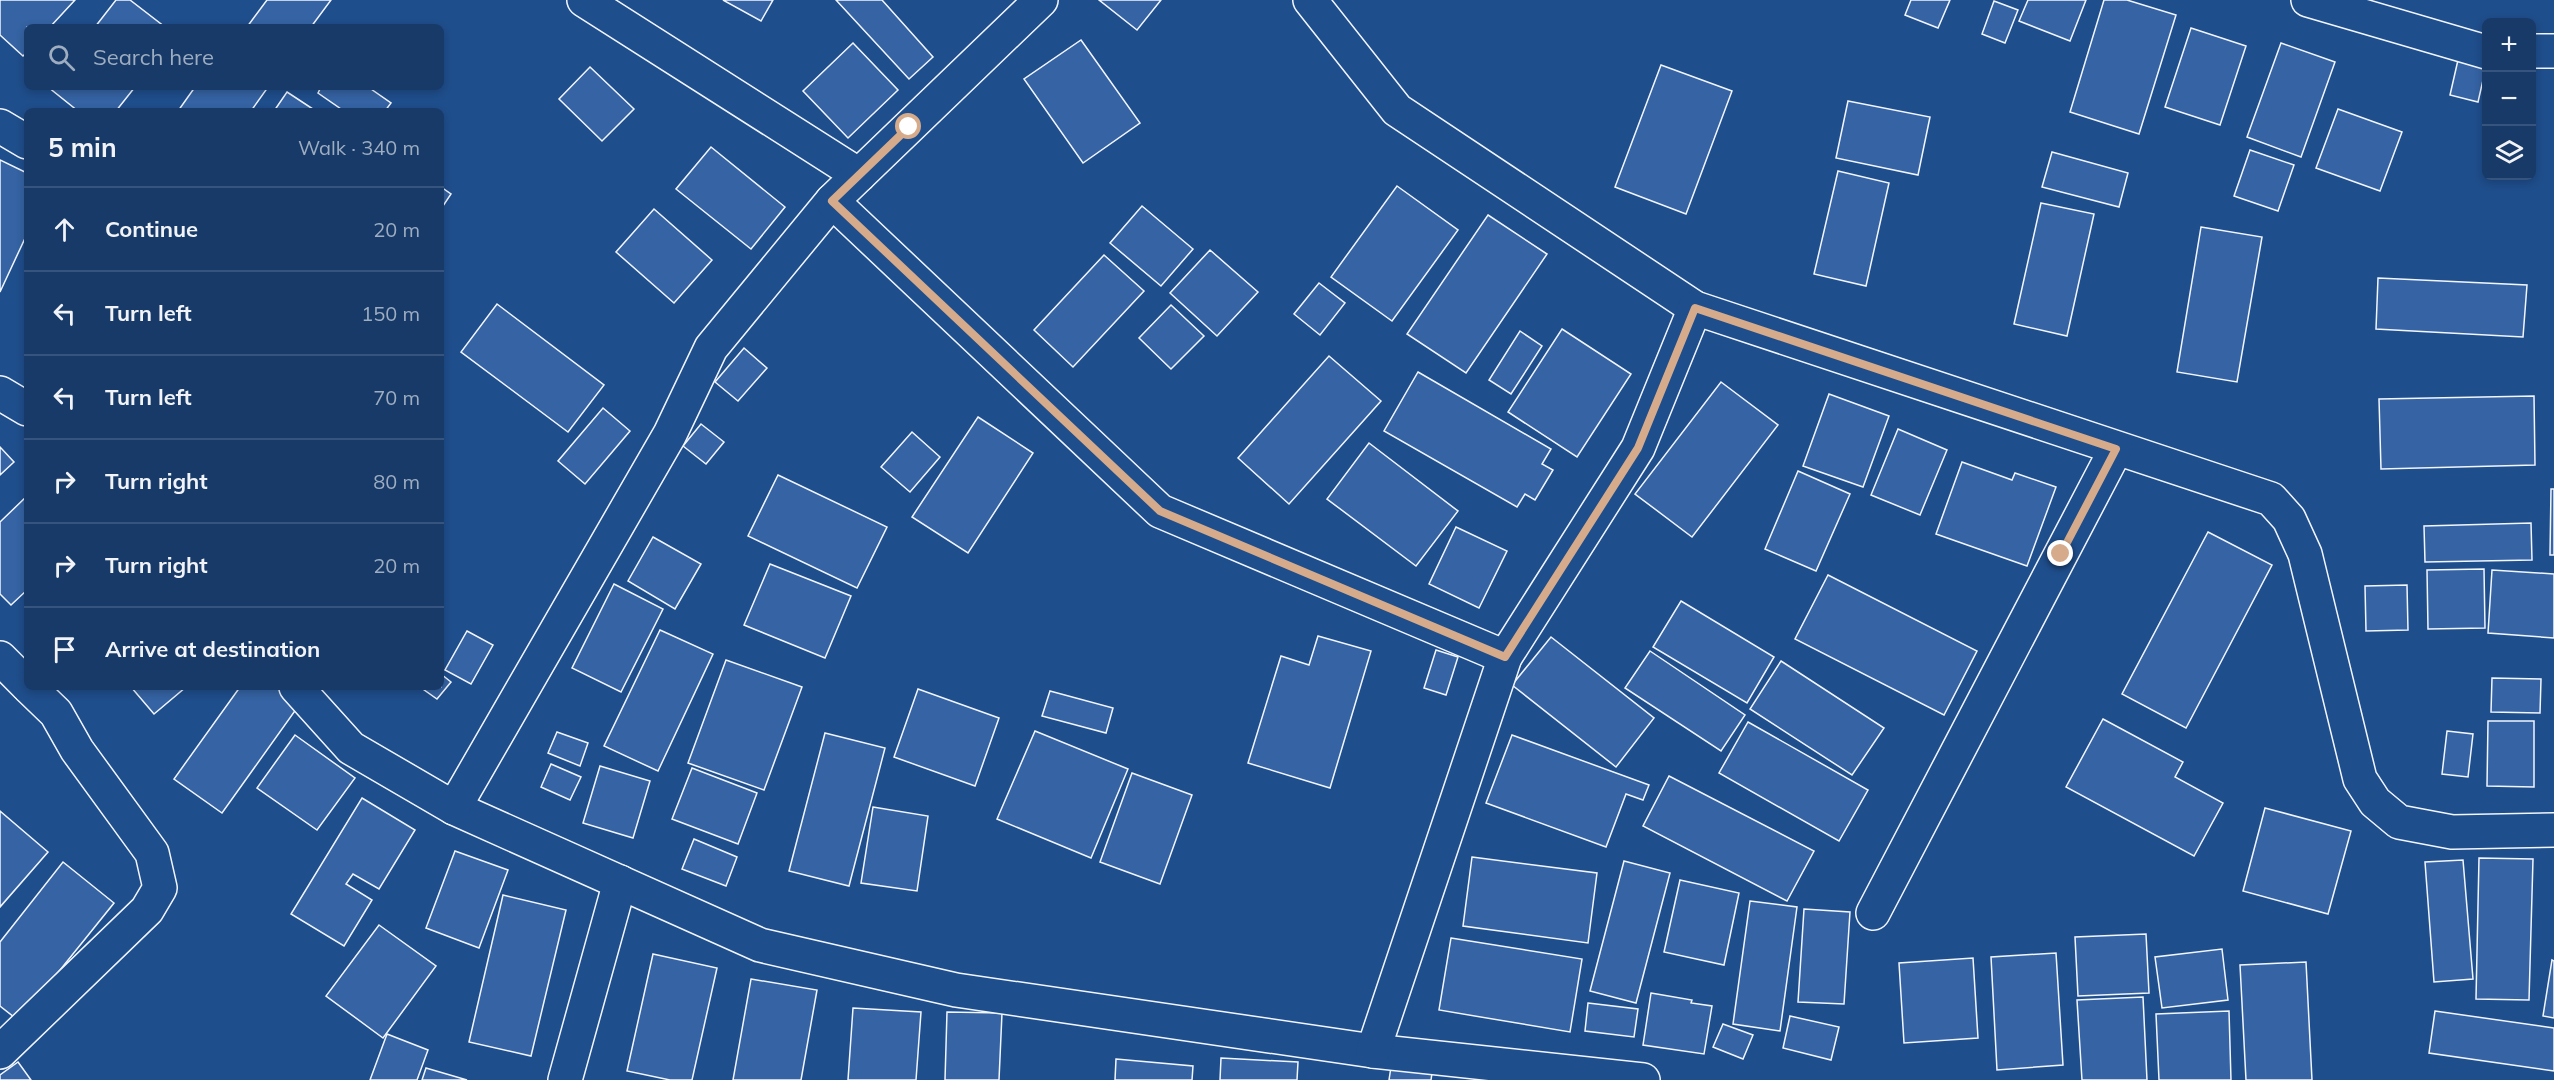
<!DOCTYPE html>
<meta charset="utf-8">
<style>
body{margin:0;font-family:Mulish,sans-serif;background:#244571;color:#f1f3f6}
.controls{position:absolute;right:18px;top:18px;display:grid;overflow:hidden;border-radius:9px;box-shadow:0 3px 9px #0003}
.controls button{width:54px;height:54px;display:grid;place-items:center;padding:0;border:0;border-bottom:2px solid #36547d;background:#173a69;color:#f1f3f6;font:30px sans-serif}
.stop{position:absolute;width:18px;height:18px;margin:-14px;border:4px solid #d6ab8b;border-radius:50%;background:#fff}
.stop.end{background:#d6ab8b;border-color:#fff;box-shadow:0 2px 6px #0008}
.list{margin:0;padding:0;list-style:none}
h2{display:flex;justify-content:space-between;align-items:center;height:78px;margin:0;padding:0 24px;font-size:26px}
h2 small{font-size:20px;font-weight:400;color:#9eadc0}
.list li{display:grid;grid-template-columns:39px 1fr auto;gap:18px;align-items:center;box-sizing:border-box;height:84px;padding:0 24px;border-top:2px solid #36547d}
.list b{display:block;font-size:22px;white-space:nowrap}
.list em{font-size:20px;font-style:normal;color:#9eadc0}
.icon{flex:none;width:33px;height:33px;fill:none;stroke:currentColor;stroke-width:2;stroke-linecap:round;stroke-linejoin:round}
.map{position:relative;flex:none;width:2554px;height:1080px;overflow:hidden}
.search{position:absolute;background:#173a69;box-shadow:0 3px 9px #0003;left:24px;top:24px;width:420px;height:66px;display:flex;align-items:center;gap:15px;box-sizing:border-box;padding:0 21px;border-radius:9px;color:#9eadc0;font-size:22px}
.panel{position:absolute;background:#173a69;box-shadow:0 3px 9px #0003;left:24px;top:108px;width:420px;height:582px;border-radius:9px}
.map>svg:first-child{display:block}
.building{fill:#3563a3;stroke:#f2f6ff;stroke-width:1.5}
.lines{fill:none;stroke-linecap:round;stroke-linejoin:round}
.minor-casing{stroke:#f2f6ff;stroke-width:36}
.tertiary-casing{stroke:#f2f6ff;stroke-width:36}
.minor{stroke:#1f4e8c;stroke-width:33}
.tertiary{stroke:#1f4e8c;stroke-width:33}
.route{stroke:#d6ab8b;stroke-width:8}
</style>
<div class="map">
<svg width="2554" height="1080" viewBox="0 0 2554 1080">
<rect width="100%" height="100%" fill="#1f4e8c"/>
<g class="building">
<polygon points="0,0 75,0 50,27 27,27 27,52 23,56 0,35"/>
<polygon points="116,0 130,0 165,27 95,27"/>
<polygon points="267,0 331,0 311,27 247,27"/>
<polygon points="723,0 773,0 761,21"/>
<polygon points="836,0 882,0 933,57 909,79"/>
<polygon points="1099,0 1161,0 1137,30"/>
<polygon points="1911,0 1950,0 1938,28 1905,15"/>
<polygon points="2028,0 2086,0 2070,41 2019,21"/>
<polygon points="2104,0 2127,0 2176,15 2139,134 2070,112"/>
<polygon points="1994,1 2018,10 2005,43 1982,34"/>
<polygon points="2191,28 2246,46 2220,125 2165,107"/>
<polygon points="1081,40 1140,123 1083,163 1024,79"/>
<polygon points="853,43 898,90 848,138 803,91"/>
<polygon points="2281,43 2335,62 2301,157 2247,137"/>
<polygon points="2458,60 2486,67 2478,102 2450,95"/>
<polygon points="1661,65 1732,91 1686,214 1615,187"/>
<polygon points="590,67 634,109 602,141 559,99"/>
<polygon points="48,87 135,87 116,111 78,111"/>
<polygon points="195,87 262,87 266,90 251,111 178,111"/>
<polygon points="321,87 368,87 391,103 385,111 344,111 318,93"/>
<polygon points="287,92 316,111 274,111"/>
<polygon points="1848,101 1930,117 1918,175 1836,158"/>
<polygon points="2338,109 2402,132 2380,191 2316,168"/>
<polygon points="711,147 785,207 751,249 676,189"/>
<polygon points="2250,150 2294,165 2278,211 2234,196"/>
<polygon points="2052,152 2128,173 2119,207 2042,187"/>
<polygon points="0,160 27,173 27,234 0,292"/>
<polygon points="1838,171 1889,183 1866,286 1814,274"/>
<polygon points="1397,186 1458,230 1392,321 1331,277"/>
<polygon points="441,187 451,194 441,209"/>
<polygon points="2041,203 2094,214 2067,336 2014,324"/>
<polygon points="1142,206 1193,249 1161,286 1110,243"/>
<polygon points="654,209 712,260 674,303 616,252"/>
<polygon points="1488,215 1547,254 1466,373 1407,334"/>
<polygon points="2201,227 2262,237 2237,382 2177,372"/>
<polygon points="1210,250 1258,292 1217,336 1170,293"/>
<polygon points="1104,255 1144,291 1073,367 1034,330"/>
<polygon points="2378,278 2527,285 2523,337 2376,329"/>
<polygon points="1319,283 1345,303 1320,335 1294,314"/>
<polygon points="497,304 604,385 568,432 461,352"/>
<polygon points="1171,305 1204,336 1171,369 1139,338"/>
<polygon points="1562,329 1631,374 1577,457 1508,412"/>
<polygon points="1520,331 1542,346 1511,394 1489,380"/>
<polygon points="744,348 767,368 738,401 715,382"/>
<polygon points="1329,356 1381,401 1289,504 1238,458"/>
<polygon points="1418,372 1551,449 1542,464 1553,470 1535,500 1525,494 1517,507 1384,431"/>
<polygon points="1721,382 1778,425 1692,537 1635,494"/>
<polygon points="1829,394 1889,416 1863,487 1803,466"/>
<polygon points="2534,396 2535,465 2381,469 2379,399"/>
<polygon points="603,408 630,431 585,484 558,461"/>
<polygon points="978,417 1033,453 968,553 912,517"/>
<polygon points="701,424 724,442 706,464 683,446"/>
<polygon points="1898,429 1947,450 1920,515 1871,495"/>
<polygon points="912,432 940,457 910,492 881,467"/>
<polygon points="1369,443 1458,511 1416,566 1327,499"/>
<polygon points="0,447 14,462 0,475"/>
<polygon points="1962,462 2012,480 2015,473 2056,487 2027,566 1936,534"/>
<polygon points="1798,471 1850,494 1816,571 1765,549"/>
<polygon points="778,475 887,527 857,588 748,536"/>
<polygon points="2551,489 2554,489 2554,555 2550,555"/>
<polygon points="27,496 27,590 11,605 0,594 0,522"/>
<polygon points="2531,523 2532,560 2425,562 2424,526"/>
<polygon points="1456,527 1507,551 1479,608 1429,584"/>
<polygon points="2208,532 2272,565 2186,728 2122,694"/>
<polygon points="653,537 701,564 675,609 628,581"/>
<polygon points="770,564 851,596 825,658 744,625"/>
<polygon points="2484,569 2485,628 2428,629 2427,570"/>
<polygon points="2492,570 2554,574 2554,638 2488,633"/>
<polygon points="1828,575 1977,651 1944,715 1795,639"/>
<polygon points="614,584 663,609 621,692 572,668"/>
<polygon points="2407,585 2408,630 2366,631 2365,586"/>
<polygon points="1681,601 1774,657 1747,703 1653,647"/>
<polygon points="660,630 713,654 658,771 604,746"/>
<polygon points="467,631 493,645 471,684 445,670"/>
<polygon points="1318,636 1371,651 1330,788 1248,763 1281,656 1309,665"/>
<polygon points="1551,637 1654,718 1616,767 1512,685"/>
<polygon points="1436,650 1458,657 1446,695 1424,688"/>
<polygon points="1650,651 1745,715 1721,751 1625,688"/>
<polygon points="726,660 802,687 764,790 688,763"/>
<polygon points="1781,661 1884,728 1852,775 1750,709"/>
<polygon points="441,674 451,682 437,699 420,687 441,687"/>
<polygon points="2492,678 2541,679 2540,713 2491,712"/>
<polygon points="131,687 186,687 154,714"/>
<polygon points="240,687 282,687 302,701 222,813 174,779"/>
<polygon points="918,689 999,718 975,786 894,757"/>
<polygon points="1050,691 1113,708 1106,733 1042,716"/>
<polygon points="2103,719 2183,762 2175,777 2223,803 2194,856 2066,787"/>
<polygon points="2488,721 2534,721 2534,787 2487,786"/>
<polygon points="1748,722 1868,790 1839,841 1719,773"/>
<polygon points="1035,731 1128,769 1091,858 997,819"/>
<polygon points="2447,731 2473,734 2468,777 2442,774"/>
<polygon points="557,732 588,743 580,766 548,753"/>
<polygon points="825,733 885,748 849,886 789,871"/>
<polygon points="295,735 355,778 317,830 257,788"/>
<polygon points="1512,735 1649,785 1643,800 1626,794 1606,847 1486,803"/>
<polygon points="551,764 581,777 570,800 541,787"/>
<polygon points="600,766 650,781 633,838 583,823"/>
<polygon points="692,768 757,793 738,844 672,819"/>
<polygon points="1132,773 1192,795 1160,884 1100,862"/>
<polygon points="1669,776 1814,851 1787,901 1643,826"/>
<polygon points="362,798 415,830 379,889 353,874 346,884 372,900 344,946 291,914"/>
<polygon points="873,807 928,816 917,891 861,883"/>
<polygon points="2265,808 2351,831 2328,914 2243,891"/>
<polygon points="0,811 48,852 0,907"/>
<polygon points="694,839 737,857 726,886 682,869"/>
<polygon points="455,851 508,870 479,948 426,928"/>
<polygon points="1472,857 1597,873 1588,943 1463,926"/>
<polygon points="2479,858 2533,859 2529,1000 2476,999"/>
<polygon points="2463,860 2473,979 2434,982 2425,862"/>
<polygon points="1624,861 1670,873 1636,1003 1590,991"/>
<polygon points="63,862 114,903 19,1021 0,1006 0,942"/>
<polygon points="1680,880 1739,893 1724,965 1664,952"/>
<polygon points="503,895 566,910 531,1056 469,1042"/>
<polygon points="1750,901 1797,907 1780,1031 1733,1024"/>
<polygon points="1804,909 1850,912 1844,1004 1798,1002"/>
<polygon points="379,925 436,966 383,1038 326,996"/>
<polygon points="2146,934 2149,993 2078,996 2075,937"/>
<polygon points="1451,938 1582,959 1570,1032 1439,1010"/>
<polygon points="2222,949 2228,1000 2162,1008 2155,957"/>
<polygon points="2056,953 2063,1065 1997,1070 1991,957"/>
<polygon points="653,954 717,968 692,1080 670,1080 627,1071"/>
<polygon points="1973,958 1978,1038 1904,1043 1899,963"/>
<polygon points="2552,960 2554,961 2554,1018 2543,1016"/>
<polygon points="2306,962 2312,1080 2246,1080 2240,965"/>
<polygon points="751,979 817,990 801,1080 733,1080"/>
<polygon points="1651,993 1692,1000 1691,1003 1712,1006 1704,1054 1643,1045"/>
<polygon points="2143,997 2147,1080 2082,1080 2077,1000"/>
<polygon points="1588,1003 1638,1009 1634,1037 1585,1031"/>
<polygon points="853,1008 921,1012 916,1080 848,1080"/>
<polygon points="2229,1011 2231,1080 2159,1080 2156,1014"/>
<polygon points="2435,1011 2554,1028 2554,1071 2429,1053"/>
<polygon points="947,1012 1002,1013 999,1080 945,1080"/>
<polygon points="1790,1016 1839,1027 1831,1060 1783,1048"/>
<polygon points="1723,1024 1753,1035 1743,1059 1713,1047"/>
<polygon points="387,1034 428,1050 417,1080 370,1080"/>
<polygon points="1221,1058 1298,1062 1297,1080 1220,1080"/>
<polygon points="1116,1059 1193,1066 1192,1080 1115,1080"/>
<polygon points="18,1062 31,1080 0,1080 0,1075"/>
<polygon points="1391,1067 1432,1073 1431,1080 1389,1080"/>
<polygon points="426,1068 467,1080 422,1080"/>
</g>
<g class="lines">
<g class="minor-casing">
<g id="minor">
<polyline points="584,0 859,175"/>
<polyline points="1041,0 832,201 711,348 670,434 454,808 760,945 956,990 1373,1051 1643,1080"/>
<polyline points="1310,0 1397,110 1695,308 2271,499 2289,519 2305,554 2360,779 2375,802 2399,822 2452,832 2554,830"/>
<polyline points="2308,0 2486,52"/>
<polyline points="2532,51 2554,51"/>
<polyline points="0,126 27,142"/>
<polyline points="832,201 1160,511 1505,657"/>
<polyline points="0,658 27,685"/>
<polyline points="1873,913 2116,449"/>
<polyline points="1373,1051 1505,657 1638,448 1695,308"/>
<polyline points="0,1052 147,910 160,888 152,853 77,750 56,713 29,687"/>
<polyline points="565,1080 620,882"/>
</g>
</g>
<g class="tertiary-casing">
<g id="tertiary">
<polyline points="0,393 27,409"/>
<polyline points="296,687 351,748 454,808"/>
</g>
</g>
<use href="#minor" class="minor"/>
<use href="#tertiary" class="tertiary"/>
</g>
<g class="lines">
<polyline class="route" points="909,127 832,201 1160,511 1505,657 1638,448 1695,308 2116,449 2061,554"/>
</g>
</svg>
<div class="controls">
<button>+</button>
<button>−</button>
<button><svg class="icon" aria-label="layers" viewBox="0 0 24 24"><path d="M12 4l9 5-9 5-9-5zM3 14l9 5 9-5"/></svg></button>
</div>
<div class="stop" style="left:909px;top:127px"></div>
<div class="stop end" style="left:2061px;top:554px"></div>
<div class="search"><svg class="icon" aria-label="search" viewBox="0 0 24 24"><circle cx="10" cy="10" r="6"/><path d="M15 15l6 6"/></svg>Search here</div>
<section class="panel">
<h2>5 min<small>Walk · 340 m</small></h2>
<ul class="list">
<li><svg class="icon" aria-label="ahead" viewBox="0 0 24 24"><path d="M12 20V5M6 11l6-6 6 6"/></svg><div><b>Continue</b></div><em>20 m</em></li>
<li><svg class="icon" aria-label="left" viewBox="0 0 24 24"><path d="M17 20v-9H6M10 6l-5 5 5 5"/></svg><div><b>Turn left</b></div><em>150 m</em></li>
<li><svg class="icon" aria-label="left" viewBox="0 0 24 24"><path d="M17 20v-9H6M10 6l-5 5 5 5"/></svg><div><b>Turn left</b></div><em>70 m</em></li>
<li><svg class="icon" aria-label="right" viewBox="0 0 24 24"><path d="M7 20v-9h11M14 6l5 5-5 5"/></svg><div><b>Turn right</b></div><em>80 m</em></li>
<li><svg class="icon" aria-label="right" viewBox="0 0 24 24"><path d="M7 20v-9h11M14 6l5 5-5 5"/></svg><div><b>Turn right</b></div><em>20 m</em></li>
<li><svg class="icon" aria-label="arrive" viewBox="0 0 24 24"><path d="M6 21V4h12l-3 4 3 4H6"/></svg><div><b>Arrive at destination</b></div></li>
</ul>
</section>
</div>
